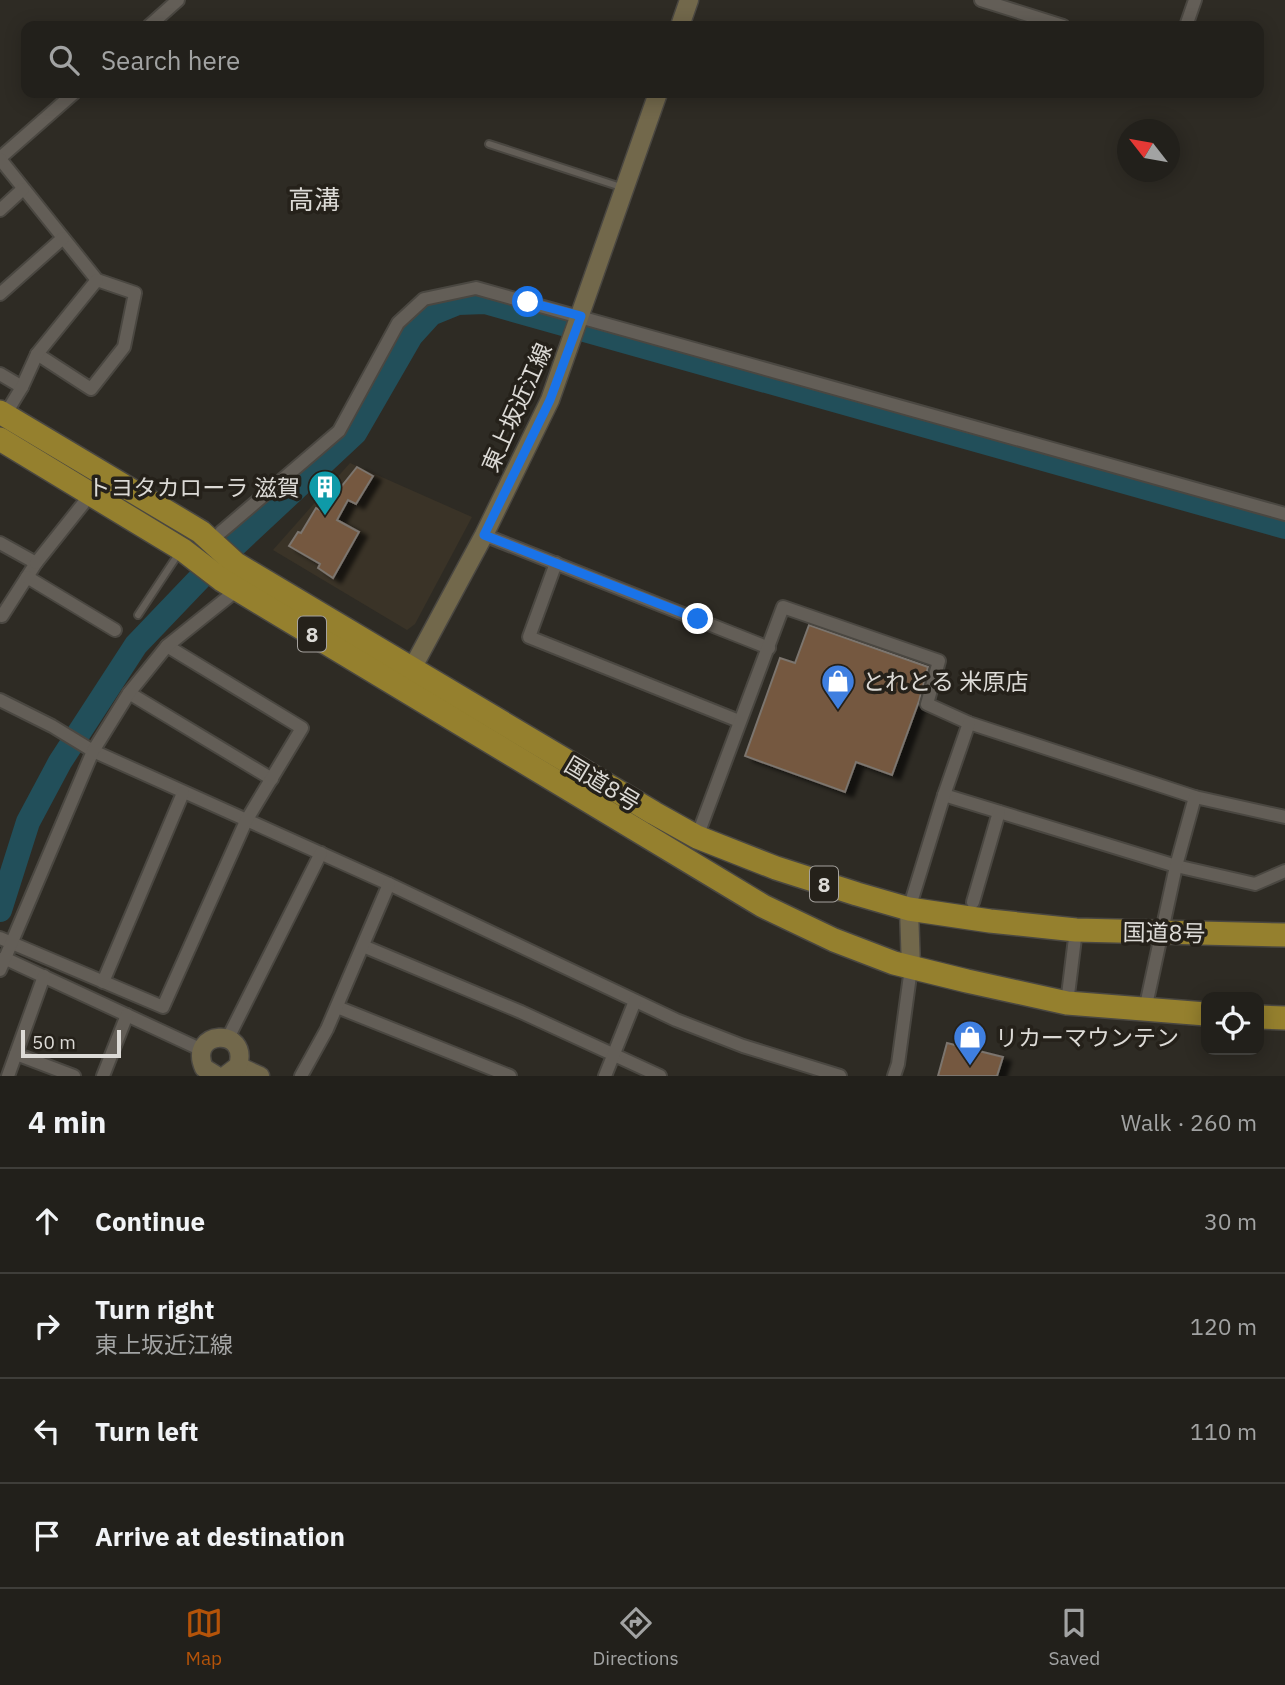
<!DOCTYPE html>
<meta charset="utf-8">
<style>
body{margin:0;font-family:"IBM Plex Sans","Noto Sans JP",sans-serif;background:#2e2d28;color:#f1f3f6}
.controls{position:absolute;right:21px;bottom:21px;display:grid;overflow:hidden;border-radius:14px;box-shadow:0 4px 18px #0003}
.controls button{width:63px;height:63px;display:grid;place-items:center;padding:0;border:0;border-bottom:2px solid #3f3e3a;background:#22201b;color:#f1f3f6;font:35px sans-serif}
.compass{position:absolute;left:1117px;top:119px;width:63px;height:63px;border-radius:50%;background:#22201b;box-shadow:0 4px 18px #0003;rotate:301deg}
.scale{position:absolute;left:21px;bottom:18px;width:100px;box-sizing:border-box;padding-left:7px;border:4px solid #dcdad6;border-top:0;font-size:19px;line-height:24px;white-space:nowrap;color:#dcdad6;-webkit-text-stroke:5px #25211a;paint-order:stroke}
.stop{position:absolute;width:21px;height:21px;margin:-16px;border:5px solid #1a73e8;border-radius:50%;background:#fff}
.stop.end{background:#1a73e8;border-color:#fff;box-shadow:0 2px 7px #0008}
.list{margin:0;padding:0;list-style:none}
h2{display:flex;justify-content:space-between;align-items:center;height:91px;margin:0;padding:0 28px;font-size:30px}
h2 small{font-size:23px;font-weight:400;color:#a2a3a3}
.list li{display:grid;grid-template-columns:46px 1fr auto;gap:21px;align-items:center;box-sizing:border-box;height:105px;padding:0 28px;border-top:2px solid #3f3e3a}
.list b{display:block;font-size:26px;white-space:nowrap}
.list p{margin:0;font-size:23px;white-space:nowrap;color:#a2a3a3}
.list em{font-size:23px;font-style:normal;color:#a2a3a3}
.icon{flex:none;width:38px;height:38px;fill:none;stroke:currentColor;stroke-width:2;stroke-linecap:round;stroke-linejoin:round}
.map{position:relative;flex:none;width:1285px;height:1076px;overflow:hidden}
.search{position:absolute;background:#22201b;box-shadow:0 4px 18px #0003;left:21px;right:21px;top:21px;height:77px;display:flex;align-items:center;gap:18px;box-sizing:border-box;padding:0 24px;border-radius:14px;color:#a2a3a3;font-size:26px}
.sheet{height:511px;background:#22201b}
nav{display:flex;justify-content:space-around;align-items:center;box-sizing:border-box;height:98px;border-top:2px solid #3f3e3a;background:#22201b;font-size:19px;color:#a2a3a3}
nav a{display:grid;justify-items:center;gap:4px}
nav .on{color:#b45309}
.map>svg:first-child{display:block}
.built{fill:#3a3327}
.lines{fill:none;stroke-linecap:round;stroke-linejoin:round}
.river{stroke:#224f5a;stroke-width:24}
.building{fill:#74593f;stroke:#7b746e;stroke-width:2;filter:url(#shadow)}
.lane-casing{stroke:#4a4741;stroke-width:10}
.street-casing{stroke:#4a4741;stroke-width:16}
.secondary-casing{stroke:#4a4741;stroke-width:21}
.highway-casing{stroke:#4a4741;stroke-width:26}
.lane{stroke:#635e57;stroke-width:6}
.street{stroke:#635e57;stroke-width:12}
.secondary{stroke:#72684b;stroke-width:18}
.highway{stroke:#95802e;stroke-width:23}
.route{stroke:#1a73e8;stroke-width:9}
.labels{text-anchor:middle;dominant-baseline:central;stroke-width:7;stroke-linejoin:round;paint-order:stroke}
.shield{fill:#25211a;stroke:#a5a29e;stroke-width:2}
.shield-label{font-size:21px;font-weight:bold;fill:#dcdad6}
.street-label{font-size:23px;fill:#dcdad6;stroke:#25211a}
.poi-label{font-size:23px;fill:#dcdad6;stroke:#25211a;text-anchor:start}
.quarter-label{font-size:26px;fill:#dcdad6;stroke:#25211a}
</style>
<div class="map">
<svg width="1285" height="1076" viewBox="0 0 1285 1076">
<defs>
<filter id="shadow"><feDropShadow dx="8" dy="4.5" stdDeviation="2" flood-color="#0009"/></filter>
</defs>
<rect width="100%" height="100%" fill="#2e2b24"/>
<polygon class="built" points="350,463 472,517 415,624 407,630 273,550"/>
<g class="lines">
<polyline class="river" points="0,910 28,822 60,762 136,645 201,577 355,433 411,336 431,314 458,303 485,302 1285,527"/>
</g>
<g class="building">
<polygon points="357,467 373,476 356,504 348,500 337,520 359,532 333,578 318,568 320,564 289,546 298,532 301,533 316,508 322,511 334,489 337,492"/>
<polygon points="809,625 928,667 919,701 892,775 856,762 845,792 745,756 780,658 795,663"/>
<polygon points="947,1043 1003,1057 997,1076 938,1076"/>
</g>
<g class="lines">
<g class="lane-casing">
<g id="lane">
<polyline points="489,144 624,188"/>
<polyline points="138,615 175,559"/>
</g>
</g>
<g class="street-casing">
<g id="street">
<polyline points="981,0 1063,26"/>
<polyline points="149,26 178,0"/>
<polyline points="1186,26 1195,0"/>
<polyline points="0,158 74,93"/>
<polyline points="0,159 97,280 135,293 124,347 91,389 37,354"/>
<polyline points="0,210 23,189"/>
<polyline points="0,294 63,238"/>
<polyline points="0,374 22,387"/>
<polyline points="5,415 22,387 37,354 97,280"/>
<polyline points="221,532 339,431 398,323 424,299 476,288 1285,514"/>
<polyline points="484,535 769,648"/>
<polyline points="0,543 36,563 2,616"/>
<polyline points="36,563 83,504 92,489"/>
<polyline points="556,563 529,637 739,721"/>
<polyline points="27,577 115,630"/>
<polyline points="129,693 272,779"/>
<polyline points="0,700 52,726 93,751 389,884 676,1020 743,1046 840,1076"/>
<polyline points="944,795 1176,866 1242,881 1255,884 1285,871"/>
<polyline points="697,837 783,607 939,661 927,704 969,723 1195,797 1285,817"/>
<polyline points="973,902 999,812"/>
<polyline points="909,909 944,795 969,723"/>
<polyline points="0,938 163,1007 246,821 302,728 167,646"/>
<polyline points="363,946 521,1012 660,1076"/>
<polyline points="4,958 202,1050"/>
<polyline points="0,970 93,751 129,693 167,646 237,590"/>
<polyline points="103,982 183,793"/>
<polyline points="1067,1003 1076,930"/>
<polyline points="337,1007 510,1076"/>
<polyline points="1145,1010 1176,866 1195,797"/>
<polyline points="228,1038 321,853"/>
<polyline points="16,1054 74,1076"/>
<polyline points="8,1076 44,976"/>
<polyline points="103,1076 127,1015"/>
<polyline points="301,1076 327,1029 389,884"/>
<polyline points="605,1076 635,1001"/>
<polyline points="894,1076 898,1064 911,968"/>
</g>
</g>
<g class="secondary-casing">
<g id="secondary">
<polyline points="680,26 689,0"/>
<polyline points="407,678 484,535 550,400 658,93"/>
<polyline points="909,909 911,968"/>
<polyline points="238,1066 260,1076"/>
<path d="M 217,1076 L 204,1068 C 187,1030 250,1026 238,1066 L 225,1076"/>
</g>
</g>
<g class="highway-casing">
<g id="highway">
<polyline points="0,412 201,532 236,564 654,813 697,837 776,868 857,894 909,909 990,921 1076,930 1285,935"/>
<polyline points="0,439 183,550 222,580 763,906 834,940 894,963 967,981 1067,1003 1206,1014"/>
<polyline points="1259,1017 1285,1018"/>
</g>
</g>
<use href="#lane" class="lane"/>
<use href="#street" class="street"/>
<use href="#secondary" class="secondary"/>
<use href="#highway" class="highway"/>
</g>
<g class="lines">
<polyline class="route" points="528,302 581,316 550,400 484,535 698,619"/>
</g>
<defs>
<g id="building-pin" transform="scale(1.75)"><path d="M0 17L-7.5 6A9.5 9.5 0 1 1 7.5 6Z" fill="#0f9aa8" stroke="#25211a"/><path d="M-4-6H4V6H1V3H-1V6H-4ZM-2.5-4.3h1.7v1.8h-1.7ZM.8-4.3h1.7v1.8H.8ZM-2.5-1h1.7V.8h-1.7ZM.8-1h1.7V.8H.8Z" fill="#fff"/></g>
<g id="shop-pin" transform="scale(1.75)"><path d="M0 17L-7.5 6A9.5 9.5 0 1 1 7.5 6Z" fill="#3f7fe0" stroke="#25211a"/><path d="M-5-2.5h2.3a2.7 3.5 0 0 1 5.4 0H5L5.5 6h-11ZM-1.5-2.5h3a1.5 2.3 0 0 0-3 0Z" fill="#fff"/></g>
</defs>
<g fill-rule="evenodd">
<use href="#building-pin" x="325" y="487"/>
<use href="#shop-pin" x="838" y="681"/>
<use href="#shop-pin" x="970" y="1037"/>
</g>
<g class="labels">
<g class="shield">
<rect x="298" y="616.5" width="28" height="35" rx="5"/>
<rect x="810" y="866.5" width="28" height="35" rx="5"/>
</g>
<g class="shield-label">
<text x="312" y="634">8</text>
<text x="824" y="884">8</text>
</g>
<g class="street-label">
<text transform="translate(516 407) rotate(-66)">東上坂近江線</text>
<text transform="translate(603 783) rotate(31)">国道8号</text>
<text transform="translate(1164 932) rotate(1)">国道8号</text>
</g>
<g class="poi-label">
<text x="300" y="487" text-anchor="end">トヨタカローラ 滋賀</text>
<text x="862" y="681">とれとる 米原店</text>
<text x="995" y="1037">リカーマウンテン</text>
</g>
<g class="quarter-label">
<text x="314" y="199">高溝</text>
</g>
</g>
</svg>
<div class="controls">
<button><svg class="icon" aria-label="locate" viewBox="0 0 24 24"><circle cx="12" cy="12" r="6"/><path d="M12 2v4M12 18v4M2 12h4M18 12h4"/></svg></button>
</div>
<svg class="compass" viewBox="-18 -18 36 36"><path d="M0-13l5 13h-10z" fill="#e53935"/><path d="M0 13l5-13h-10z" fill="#a2a3a3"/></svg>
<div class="scale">50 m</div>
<div class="stop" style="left:528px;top:302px"></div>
<div class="stop end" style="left:698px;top:619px"></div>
<div class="search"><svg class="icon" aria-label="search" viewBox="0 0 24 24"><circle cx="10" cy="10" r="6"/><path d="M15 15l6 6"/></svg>Search here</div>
</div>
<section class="sheet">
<h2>4 min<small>Walk · 260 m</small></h2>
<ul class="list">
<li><svg class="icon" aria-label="ahead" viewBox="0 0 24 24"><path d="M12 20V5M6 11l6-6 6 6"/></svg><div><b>Continue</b></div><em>30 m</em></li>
<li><svg class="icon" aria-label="right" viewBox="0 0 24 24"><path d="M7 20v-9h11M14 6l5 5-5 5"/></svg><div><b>Turn right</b><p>東上坂近江線</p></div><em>120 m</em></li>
<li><svg class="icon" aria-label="left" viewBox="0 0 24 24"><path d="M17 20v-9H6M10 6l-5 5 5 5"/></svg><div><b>Turn left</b></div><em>110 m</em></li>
<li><svg class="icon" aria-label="arrive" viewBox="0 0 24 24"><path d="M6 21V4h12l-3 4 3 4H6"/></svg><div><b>Arrive at destination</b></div></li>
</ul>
</section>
<nav>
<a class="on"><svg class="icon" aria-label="map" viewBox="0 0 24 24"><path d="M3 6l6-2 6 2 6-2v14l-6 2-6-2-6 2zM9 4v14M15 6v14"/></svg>Map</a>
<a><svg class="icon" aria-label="directions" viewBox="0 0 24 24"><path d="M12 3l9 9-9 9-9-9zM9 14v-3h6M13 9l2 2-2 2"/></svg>Directions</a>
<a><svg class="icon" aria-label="saved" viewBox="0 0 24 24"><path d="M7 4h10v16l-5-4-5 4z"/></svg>Saved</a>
</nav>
